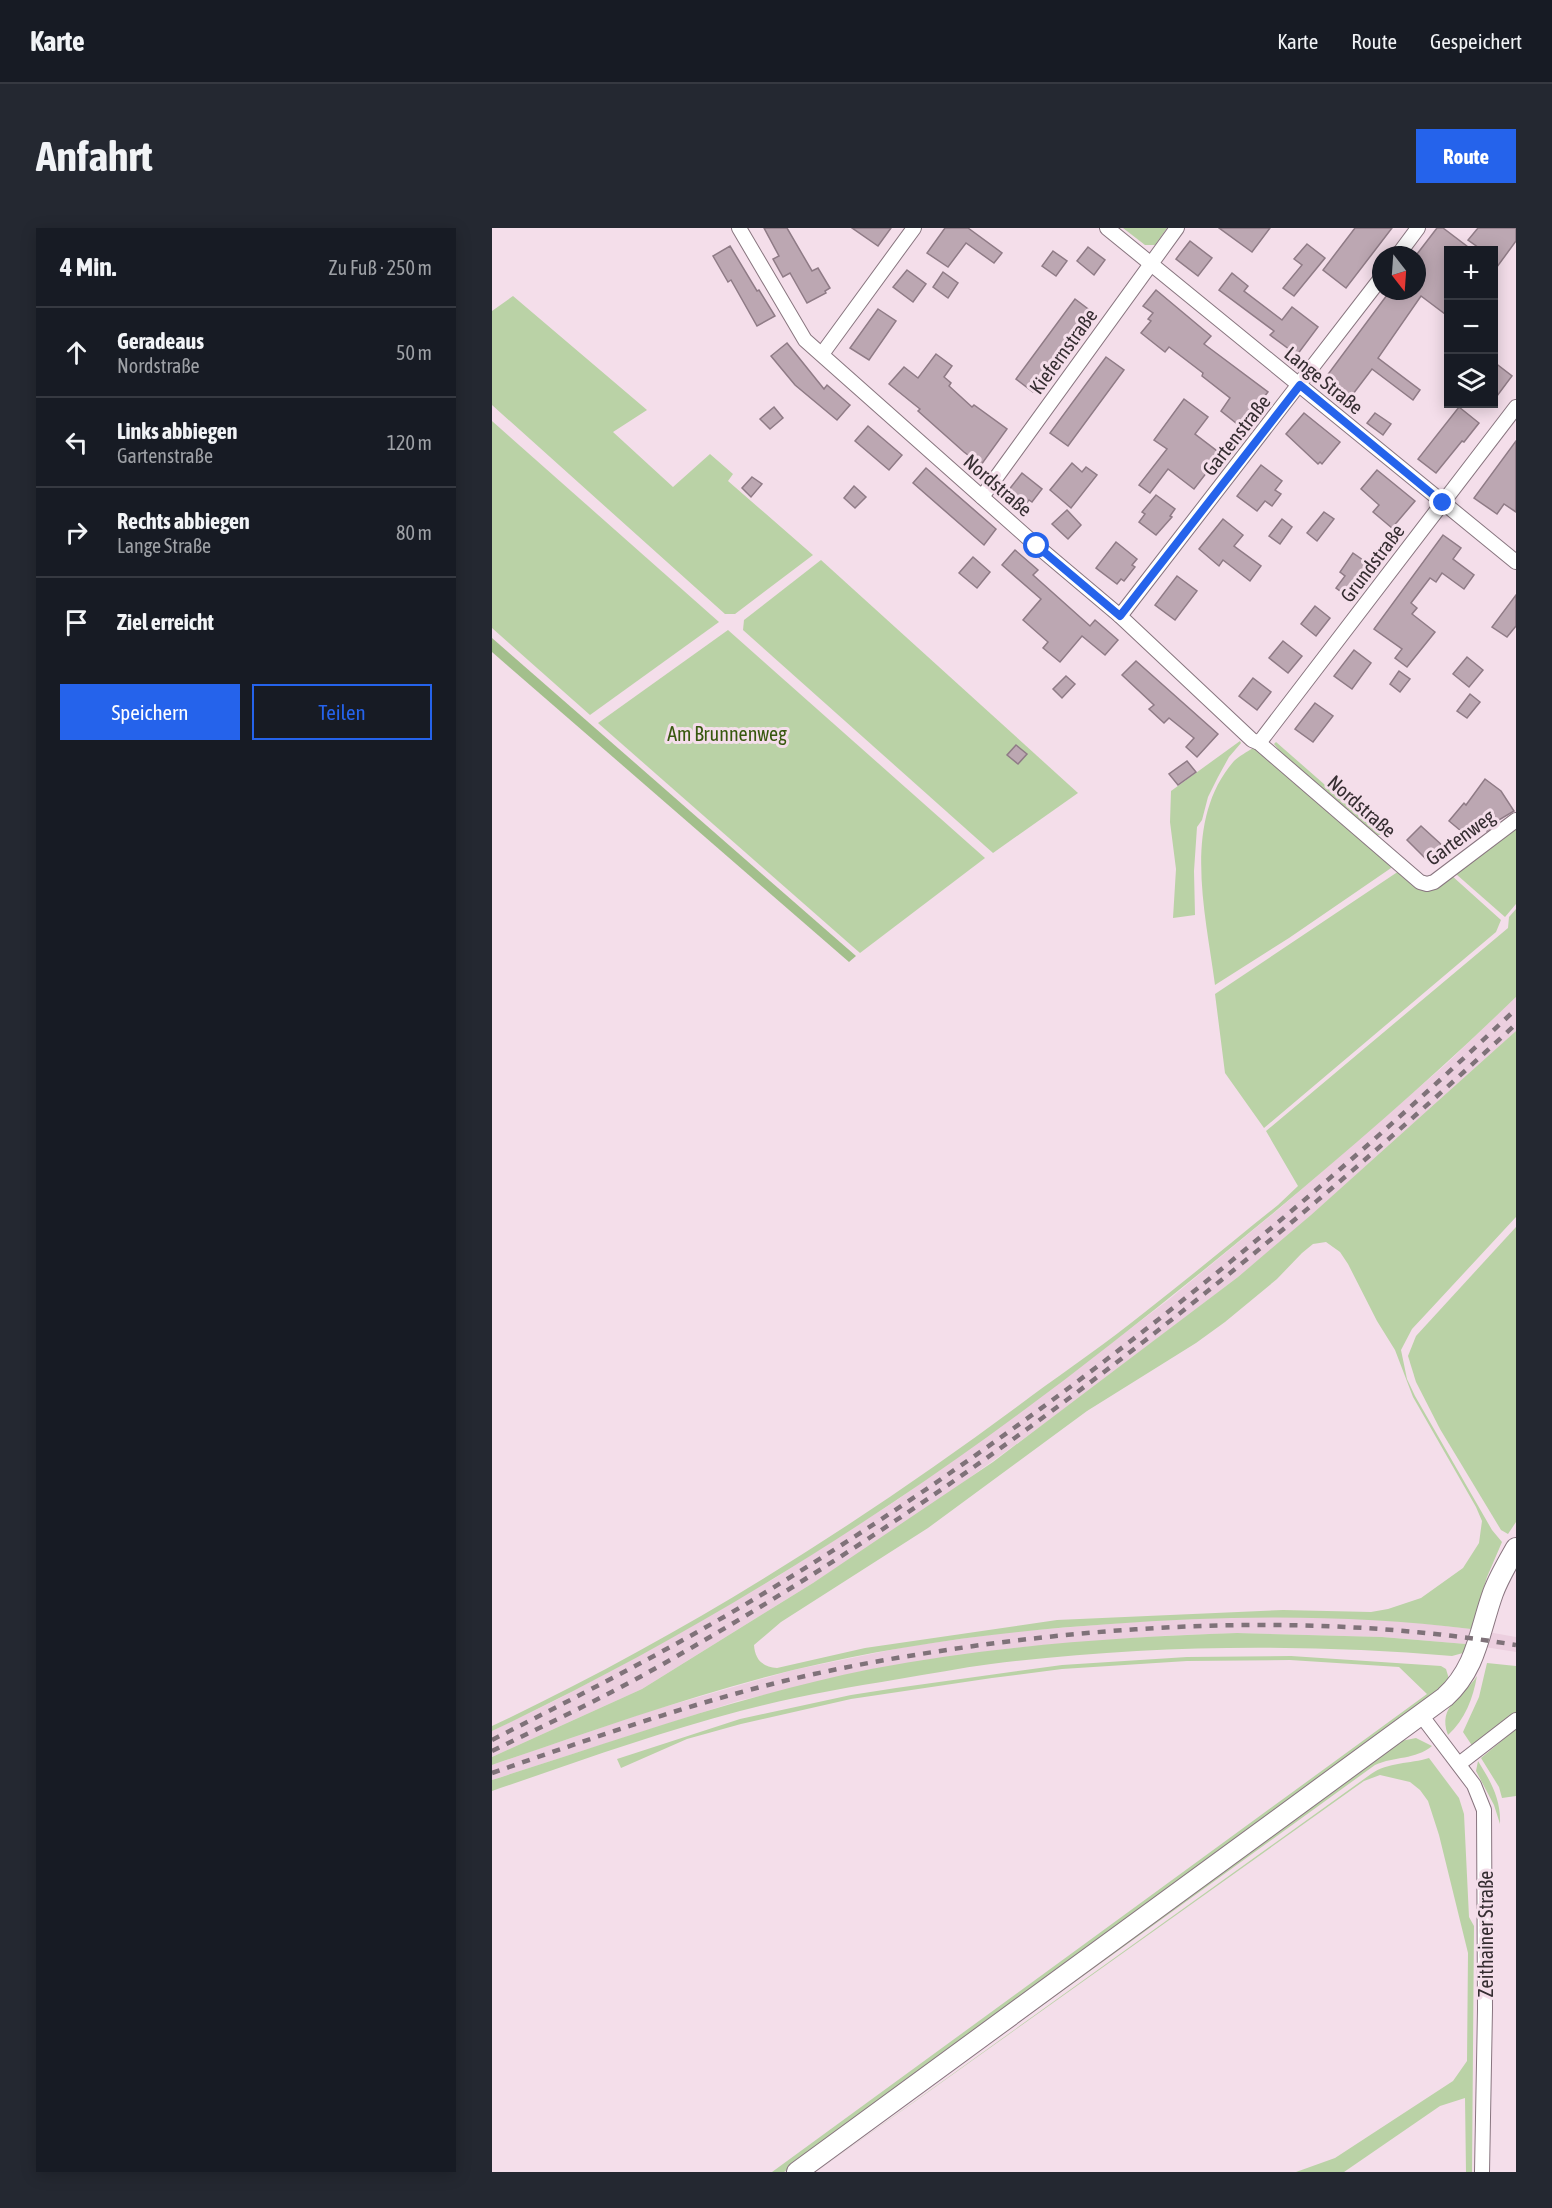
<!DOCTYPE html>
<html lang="de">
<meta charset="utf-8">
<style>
body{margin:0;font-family:"Asap Condensed",sans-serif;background:#242831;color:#f1f3f6}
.controls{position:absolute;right:18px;top:18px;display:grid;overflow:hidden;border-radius:0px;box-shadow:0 3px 15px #0003}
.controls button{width:54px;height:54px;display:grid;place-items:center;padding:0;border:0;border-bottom:2px solid #363941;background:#171b24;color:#f1f3f6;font:30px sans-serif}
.compass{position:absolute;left:880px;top:18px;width:54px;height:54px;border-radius:50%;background:#171b24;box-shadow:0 3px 15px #0003;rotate:163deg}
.stop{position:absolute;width:18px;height:18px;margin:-14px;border:4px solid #2563eb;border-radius:50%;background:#fff}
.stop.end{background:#2563eb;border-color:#fff;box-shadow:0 2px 6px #0008}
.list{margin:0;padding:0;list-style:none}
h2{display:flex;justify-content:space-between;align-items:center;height:78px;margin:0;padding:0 24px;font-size:26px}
h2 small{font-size:20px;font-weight:400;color:#9ea1a6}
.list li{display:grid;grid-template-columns:39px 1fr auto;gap:18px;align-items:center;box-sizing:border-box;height:90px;padding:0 24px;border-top:2px solid #363941}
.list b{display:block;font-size:22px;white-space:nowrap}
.list p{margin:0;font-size:20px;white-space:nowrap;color:#9ea1a6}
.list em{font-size:20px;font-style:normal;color:#9ea1a6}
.actions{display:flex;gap:12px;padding:18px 24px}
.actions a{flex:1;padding:14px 0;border:2px solid #2563eb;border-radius:0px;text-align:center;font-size:21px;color:#2563eb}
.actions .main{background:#2563eb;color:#fff}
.icon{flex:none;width:33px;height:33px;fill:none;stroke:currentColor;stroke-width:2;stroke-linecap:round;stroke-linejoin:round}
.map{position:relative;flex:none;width:1024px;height:1944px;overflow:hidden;border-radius:0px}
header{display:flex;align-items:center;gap:36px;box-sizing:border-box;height:84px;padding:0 30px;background:#171b24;border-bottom:2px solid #363941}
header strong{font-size:28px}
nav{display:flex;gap:33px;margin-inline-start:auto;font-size:21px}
.intro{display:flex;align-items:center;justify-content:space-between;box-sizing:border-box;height:144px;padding:0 36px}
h1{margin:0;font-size:42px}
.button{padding:15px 27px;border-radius:0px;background:#2563eb;color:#fff;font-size:21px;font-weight:700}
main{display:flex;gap:36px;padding:0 36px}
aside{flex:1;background:#171b24;border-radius:0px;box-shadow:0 3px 15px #0003}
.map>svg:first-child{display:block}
.built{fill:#eccfdf}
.green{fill:#bad2a6;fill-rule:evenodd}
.forest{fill:#a3bf8c}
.building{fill:#bca7b2;stroke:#8f7b86;stroke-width:1.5}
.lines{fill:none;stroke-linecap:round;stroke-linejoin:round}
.street-casing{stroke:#88757f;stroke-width:16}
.secondary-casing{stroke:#88757f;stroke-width:22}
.street{stroke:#fff;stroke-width:14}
.secondary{stroke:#fff;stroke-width:20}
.rail{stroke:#7f7279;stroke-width:4.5;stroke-dasharray:8 8;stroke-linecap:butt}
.route{stroke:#2563eb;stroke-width:8}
.labels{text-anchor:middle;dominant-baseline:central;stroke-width:6;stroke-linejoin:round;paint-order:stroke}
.street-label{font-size:20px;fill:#352d31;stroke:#f4deea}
.park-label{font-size:20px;fill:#37580e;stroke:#f4deea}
</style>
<header>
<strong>Karte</strong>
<nav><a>Karte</a><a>Route</a><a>Gespeichert</a></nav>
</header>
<div class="intro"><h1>Anfahrt</h1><a class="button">Route</a></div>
<main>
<aside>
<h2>4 Min.<small>Zu Fuß · 250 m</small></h2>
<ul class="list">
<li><svg class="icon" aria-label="ahead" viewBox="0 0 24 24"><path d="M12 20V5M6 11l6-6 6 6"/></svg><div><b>Geradeaus</b><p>Nordstraße</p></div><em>50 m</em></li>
<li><svg class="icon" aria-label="left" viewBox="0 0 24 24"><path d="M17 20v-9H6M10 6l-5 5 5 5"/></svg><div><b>Links abbiegen</b><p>Gartenstraße</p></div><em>120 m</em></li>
<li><svg class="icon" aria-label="right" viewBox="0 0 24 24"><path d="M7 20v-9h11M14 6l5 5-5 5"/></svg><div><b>Rechts abbiegen</b><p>Lange Straße</p></div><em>80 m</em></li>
<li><svg class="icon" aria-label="arrive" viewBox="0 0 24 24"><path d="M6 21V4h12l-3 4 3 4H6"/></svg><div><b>Ziel erreicht</b></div></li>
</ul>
<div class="actions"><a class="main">Speichern</a><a>Teilen</a></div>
</aside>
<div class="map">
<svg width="1024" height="1944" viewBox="0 0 1024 1944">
<rect width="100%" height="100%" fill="#f4deea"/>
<g class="built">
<polygon points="1024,769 1024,803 970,853 798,1006 746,1049 570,1183 426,1287 321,1355 150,1461 0,1529 0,1503 66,1471 132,1436 283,1350 405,1272 521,1189 675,1073 788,980 954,836"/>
<polygon points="747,1389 836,1389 919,1394 979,1401 1024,1409 1024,1424 974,1416 890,1409 745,1405 667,1408 521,1420 379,1442 246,1473 0,1552 0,1537 158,1483 301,1442 418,1418 518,1404 667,1392"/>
</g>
<g class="green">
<polygon points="631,0 675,0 663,17 653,17"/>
<polygon points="21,68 155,182 121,204 181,259 218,226 241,246 236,253 321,327 243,386 233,386 0,177 0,83"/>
<polygon points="0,193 227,394 98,487 0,400"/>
<polygon points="329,332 586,565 501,625 251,402 252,392"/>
<polygon points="236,402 493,630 368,725 106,495"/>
<polygon points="748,513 749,515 737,529 726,549 716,569 710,592 705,599 702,643 703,687 681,690 684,641 678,594 679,563"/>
<polygon points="784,514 889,606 884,608 785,524 787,522 782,516"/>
<path d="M 761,520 L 778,531 L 902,638 L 797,710 L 723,757 C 714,686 689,594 742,533 C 747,528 755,524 761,520 Z"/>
<polygon points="1024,599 1024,676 1013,689 964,646"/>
<polygon points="907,643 929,661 939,662 959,647 1009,692 1004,704 772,900 733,845 723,766"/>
<path d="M 1024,681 L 1024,769 C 925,865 820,954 713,1041 C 613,1122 510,1202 403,1273 C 274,1359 140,1437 0,1503 L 0,1498 C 191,1408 369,1295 538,1169 C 576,1141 616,1114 653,1084 C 698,1049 741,1013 786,977 L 806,958 L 774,903 L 1016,700 L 1017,689 Z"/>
<path d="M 1024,803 L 1024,989 L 934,1086 L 920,1101 L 909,1122 L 915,1151 L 923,1168 L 1000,1302 L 1010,1314 L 995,1349 L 979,1401 C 859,1386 739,1387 619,1396 C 512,1403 405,1417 301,1442 C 199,1467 100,1503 0,1537 L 0,1529 L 150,1461 L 321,1355 L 501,1234 L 746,1049 L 819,987 ZM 834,1014 L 848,1024 L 856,1036 L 885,1093 L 903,1122 L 921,1169 L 984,1279 L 990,1293 L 987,1315 L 971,1340 L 929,1370 L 896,1381 L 879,1384 L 791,1382 L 565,1392 L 373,1420 L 285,1440 C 271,1439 263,1432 262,1417 L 289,1394 L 436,1300 L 595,1183 L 704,1115 L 733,1094 L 785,1051 L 810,1025 L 821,1016 Z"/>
<polygon points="1024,999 1024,1294 1016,1306 1009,1302 948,1201 924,1154 916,1128 924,1108"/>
<path d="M 745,1405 L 890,1409 L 974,1416 L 974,1422 L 971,1425 L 960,1428 C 807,1415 652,1417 499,1436 C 468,1440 438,1446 407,1451 C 353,1460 300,1469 248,1483 C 164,1505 82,1535 0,1563 L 0,1552 C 125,1512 250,1467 379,1441 C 500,1418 623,1409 745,1405 Z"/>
<polygon points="799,1428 949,1438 954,1441 957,1451 952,1461 613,1711 292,1944 280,1944 935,1466 907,1439 798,1432 695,1433 570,1441 500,1450 359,1471 249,1496 195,1511 129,1540 125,1531 248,1491 359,1467 404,1460 570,1437 695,1429"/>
<polygon points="995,1435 1024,1438 1024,1485 981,1519 971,1504 987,1469"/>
<path d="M 985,1448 C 981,1470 973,1492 956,1507 C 945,1477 971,1470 985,1448 Z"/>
<polygon points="1024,1501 1024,1568 1010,1570 1007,1559 989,1530"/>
<path d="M 924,1510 L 940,1518 C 923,1532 903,1528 883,1537 L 320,1944 L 909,1513 Z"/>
<path d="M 937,1530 L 967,1570 L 972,1586 L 977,1689 L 982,1698 L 980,1944 L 974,1944 L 973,1870 L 948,1878 L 852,1944 L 804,1944 L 843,1930 L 961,1853 L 975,1833 L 976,1725 L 947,1607 L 936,1573 L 928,1562 L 918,1554 L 888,1547 L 872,1553 L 324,1944 L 879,1546 C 896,1534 918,1536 937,1530 Z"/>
<path d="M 986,1533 C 999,1554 1009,1571 1008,1596 L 1002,1577 L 984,1543 Z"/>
</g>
<polygon class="forest" points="0,410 364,728 357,734 0,424"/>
<g class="building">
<polygon points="272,0 295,0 320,43 326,40 338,60 333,63 334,65 315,75 298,45 291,49 281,31 287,28"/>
<polygon points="360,0 399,0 386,18"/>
<polygon points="453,0 476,0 510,25 502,35 474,15 456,39 435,25"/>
<polygon points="727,0 778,0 760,24"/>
<polygon points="863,0 900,0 854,60 831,42"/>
<polygon points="945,0 951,0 980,22 957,22 957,89 929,68 886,130 928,162 921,172 880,141 858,170 855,168 854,170 831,153 898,63 925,63 925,26"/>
<polygon points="986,0 1024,0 1024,13 1002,43 1002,22 990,22 976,12"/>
<polygon points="698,13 720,30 706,48 684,31"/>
<polygon points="815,16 833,30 802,68 791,60 810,37 802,31"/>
<polygon points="238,18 265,63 267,62 283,88 265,98 239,52 236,54 221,28"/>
<polygon points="596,19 613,32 602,47 585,33"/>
<polygon points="561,23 575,33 564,48 550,38"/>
<polygon points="415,42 434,56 421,74 401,59"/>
<polygon points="451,44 466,55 456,70 441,59"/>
<polygon points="740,45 756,58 752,63 790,92 800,79 826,99 805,127 778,107 782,103 727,62"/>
<polygon points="664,62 719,108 712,116 776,164 749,199 729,183 738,170 710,148 711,145 677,119 673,124 649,105 659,93 656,91 661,85 651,78"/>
<polygon points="583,71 600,84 541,164 524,151"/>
<polygon points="386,81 404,93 377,132 358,120"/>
<polygon points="295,115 332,161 335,157 358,177 345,192 303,157 279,128"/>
<polygon points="444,126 460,138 452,149 459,155 457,158 480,179 482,177 515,201 489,237 472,224 426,183 428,181 397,156 412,139 426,150"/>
<polygon points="614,129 632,142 576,218 558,205"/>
<polygon points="1002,134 1020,148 1002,172"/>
<polygon points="692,171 716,189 703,206 729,226 702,261 676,241 658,265 647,257 675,221 662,212"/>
<polygon points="282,179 291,190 278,201 268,191"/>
<polygon points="967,179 987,195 972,214 970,213 944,245 926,231"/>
<polygon points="812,185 848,214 830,236 828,234 826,236 794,206"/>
<polygon points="883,185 899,196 891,207 875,195"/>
<polygon points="376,198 410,227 397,242 363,213"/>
<polygon points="1024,213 1024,284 1012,276 1005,286 982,270"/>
<polygon points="580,235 590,244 594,239 605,247 579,280 558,262"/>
<polygon points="769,237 790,253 783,262 789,266 780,278 773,273 765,283 745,268"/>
<polygon points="434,240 504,301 492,317 421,255"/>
<polygon points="885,242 923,273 900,300 881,284 887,277 869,261"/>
<polygon points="530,245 550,261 540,274 537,272 533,277 516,263"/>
<polygon points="260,249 270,256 259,269 250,260"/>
<polygon points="362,258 374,269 363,280 352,270"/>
<polygon points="664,267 683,281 678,288 680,289 664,307 647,294 653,286 650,284"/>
<polygon points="575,282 589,297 576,311 560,296"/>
<polygon points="832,284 842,291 825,313 815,305"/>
<polygon points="731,291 751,307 742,318 769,338 758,353 731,332 727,338 707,321"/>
<polygon points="790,291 800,299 788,316 777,308"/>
<polygon points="951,307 969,320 961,331 982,347 972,361 950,345 944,354 938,350 919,375 925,380 920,386 943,404 915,439 903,430 910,421 882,401"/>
<polygon points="624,314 645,331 640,337 643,339 632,353 629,351 625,356 604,340"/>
<polygon points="523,322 546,342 541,347 598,398 603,392 626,412 613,427 590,408 568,434 551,420 556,414 531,392 549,371 510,337"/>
<polygon points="861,325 878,337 855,368 844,360 853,348 848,344"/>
<polygon points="481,329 498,344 485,360 467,345"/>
<polygon points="685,348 705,363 683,392 663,377"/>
<polygon points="1024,367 1024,398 1015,409 1000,399"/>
<polygon points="823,378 838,390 824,408 809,396"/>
<polygon points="791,413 810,428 796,445 777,430"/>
<polygon points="862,422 879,435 860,461 842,448"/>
<polygon points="975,429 991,442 977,459 961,446"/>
<polygon points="644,433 726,506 705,529 694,519 702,510 677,490 672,495 657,481 662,477 630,447"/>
<polygon points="907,443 918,451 908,464 898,456"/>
<polygon points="574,448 583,456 570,470 561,461"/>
<polygon points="761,450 779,464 765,482 747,468"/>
<polygon points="978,466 988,474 975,490 965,483"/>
<polygon points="823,475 841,488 821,514 803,501"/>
<polygon points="524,517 535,526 526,536 515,527"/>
<polygon points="695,533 704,544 686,557 677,546"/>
<polygon points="993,551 1009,563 1022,583 1005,593 995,603 985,595 975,608 957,593 972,575 974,577"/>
<polygon points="929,598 952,619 937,634 915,612"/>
</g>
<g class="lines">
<g class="street-casing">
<g id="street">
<polyline points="247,0 313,112 545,318 628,388 760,512 767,515 928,654 935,656 942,654 1024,592"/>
<polyline points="615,0 1024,334"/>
<polyline points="906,27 926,0"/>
<polyline points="330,126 422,0"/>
<polyline points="490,269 685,0"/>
<polyline points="628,388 889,50"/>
<polyline points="767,515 1024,179"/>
<polyline points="929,1487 982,1557 992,1582 993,1781 990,1944"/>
<polyline points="967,1536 1024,1492"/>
</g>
</g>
<g class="secondary-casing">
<path id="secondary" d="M 305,1944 L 953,1469 C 985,1440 987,1404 1001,1365 C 1007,1349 1016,1334 1024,1320"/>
</g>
<use href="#street" class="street"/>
<use href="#secondary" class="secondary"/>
<g class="rail">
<path d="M 0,1512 C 92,1465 185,1418 274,1364 C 545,1200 795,999 1024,781"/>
<path d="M 0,1523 C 55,1496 111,1470 164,1440 C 478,1263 761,1040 1024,796"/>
<path d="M 0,1545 C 92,1513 185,1480 280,1456 C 351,1438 424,1426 496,1416 C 671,1393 850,1388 1024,1417"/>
</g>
</g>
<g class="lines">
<polyline class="route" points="545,318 628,388 808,157 951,275"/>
</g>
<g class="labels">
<g class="street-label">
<text transform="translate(571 123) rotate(-54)">Kiefernstraße</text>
<text transform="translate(832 152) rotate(39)">Lange Straße</text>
<text transform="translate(744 207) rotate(-52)">Gartenstraße</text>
<text transform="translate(506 257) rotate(41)">Nordstraße</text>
<text transform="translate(880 335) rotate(-53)">Grundstraße</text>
<text transform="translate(870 578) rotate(41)">Nordstraße</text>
<text transform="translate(968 609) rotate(-36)">Gartenweg</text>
<text transform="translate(993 1706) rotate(-90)">Zeithainer Straße</text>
</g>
<g class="park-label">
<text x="235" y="505">Am Brunnenweg</text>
</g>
</g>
</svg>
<div class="controls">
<button>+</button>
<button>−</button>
<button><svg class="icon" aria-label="layers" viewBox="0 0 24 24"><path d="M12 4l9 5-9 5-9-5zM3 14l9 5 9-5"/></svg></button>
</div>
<svg class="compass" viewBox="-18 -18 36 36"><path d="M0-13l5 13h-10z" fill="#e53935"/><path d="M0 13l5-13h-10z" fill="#9ea1a6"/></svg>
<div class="stop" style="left:545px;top:318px"></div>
<div class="stop end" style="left:951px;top:275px"></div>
</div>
</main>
